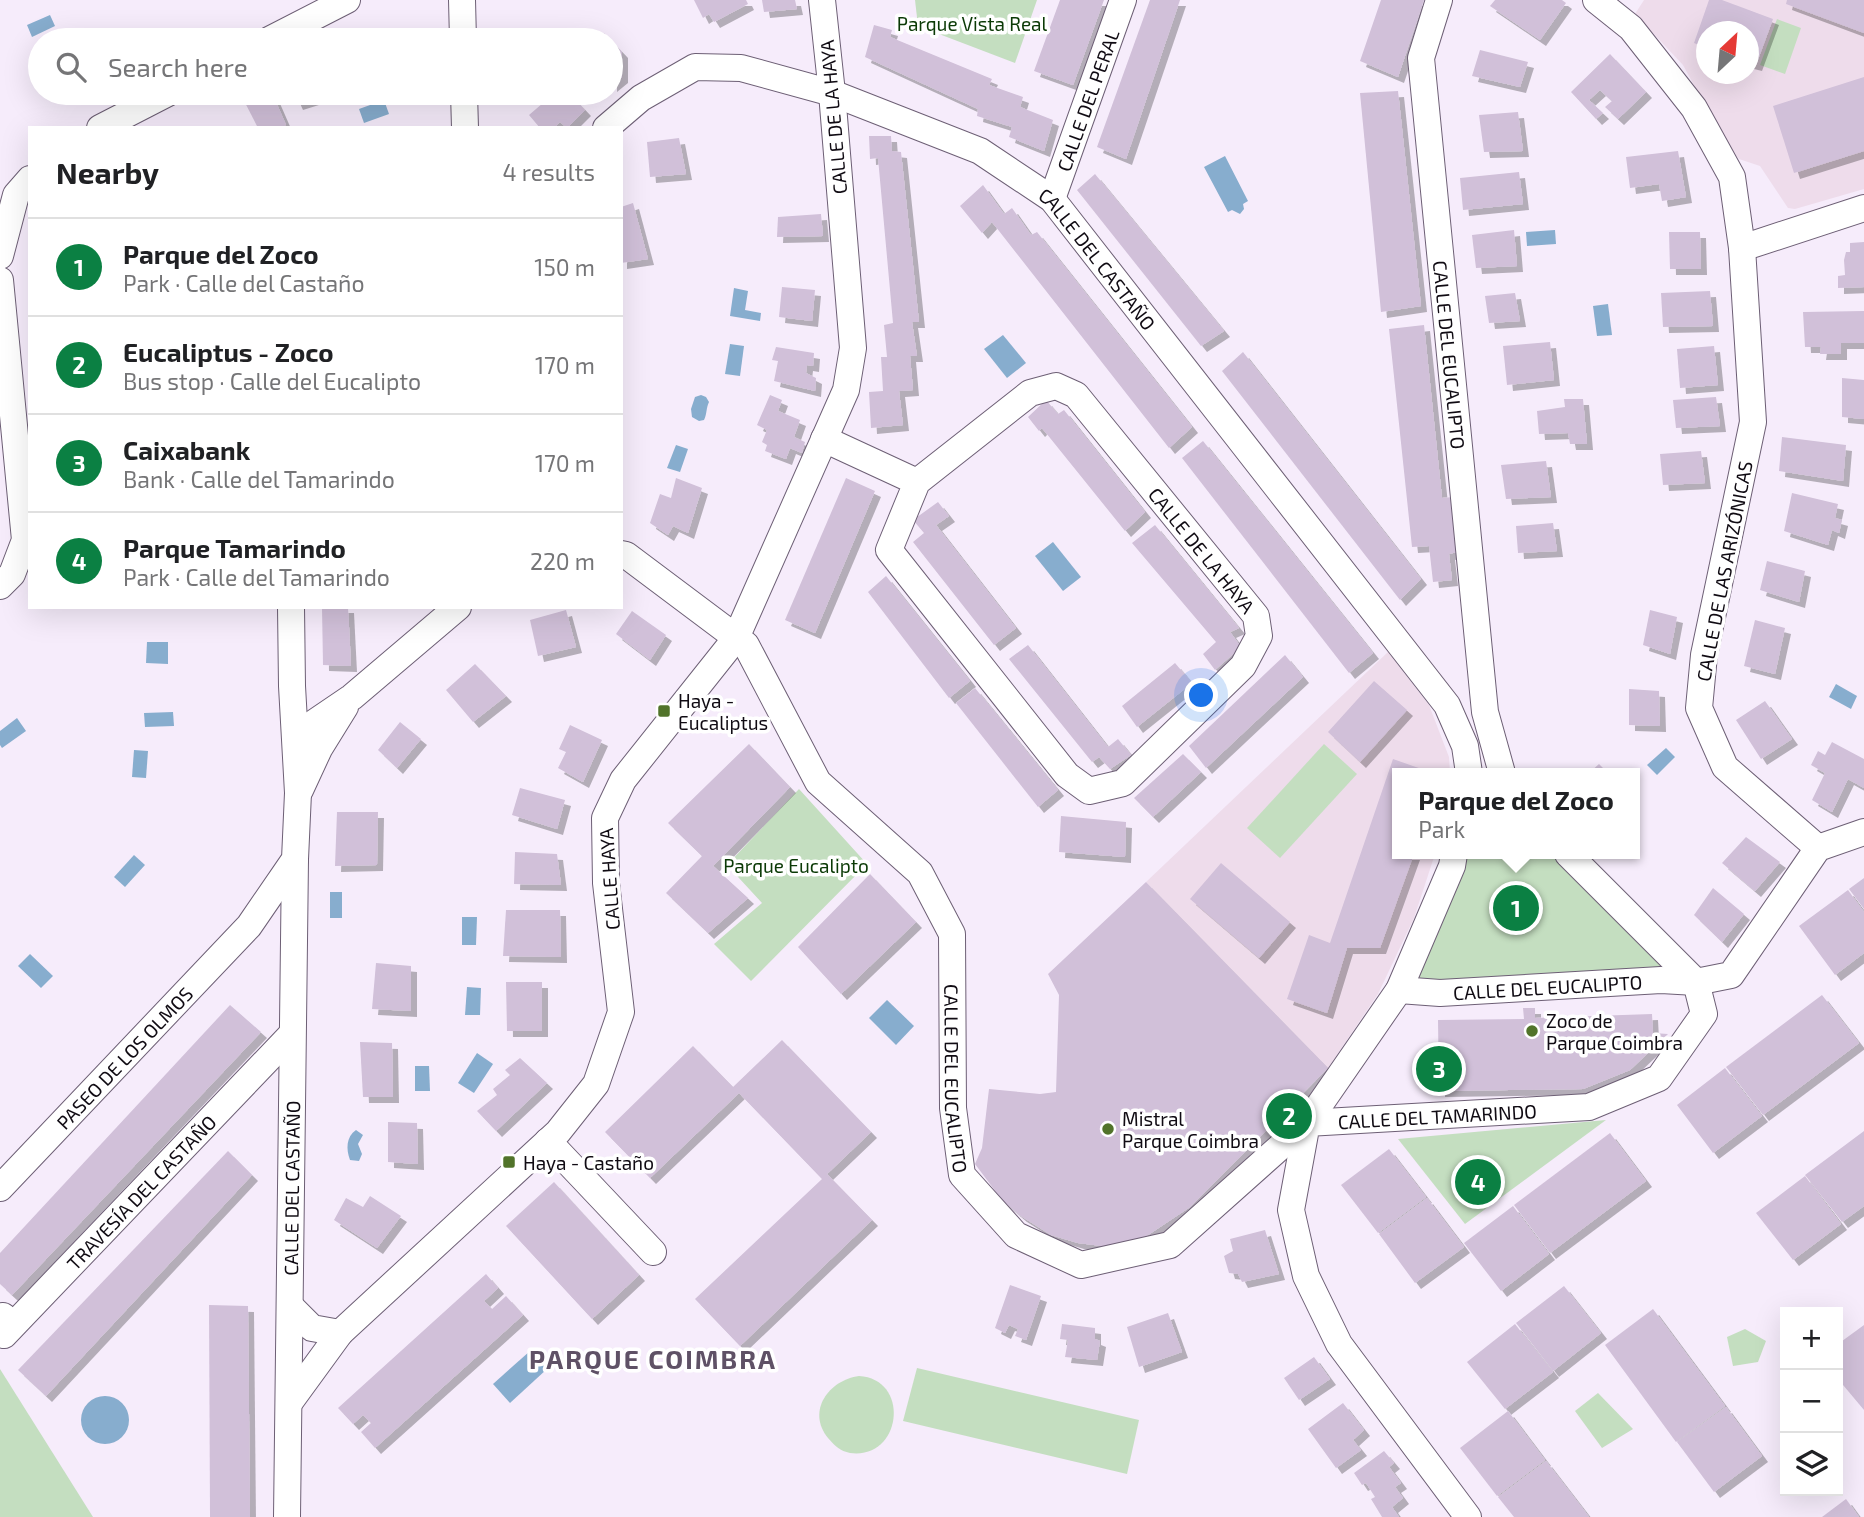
<!DOCTYPE html>
<meta charset="utf-8">
<style>
body{margin:0;font-family:"Exo 2",sans-serif;background:#f6f6f6;color:#202124}
.controls{position:absolute;right:21px;bottom:21px;display:grid;overflow:hidden;border-radius:0px;box-shadow:0 7px 28px #0002}
.controls button{width:63px;height:63px;display:grid;place-items:center;padding:0;border:0;border-bottom:2px solid #e0e0e0;background:#fff;color:#202124;font:35px sans-serif}
.compass{position:absolute;left:1696px;top:21px;width:63px;height:63px;border-radius:50%;background:#fff;box-shadow:0 7px 28px #0002;rotate:26deg}
.you{position:absolute;left:1202px;top:696px;width:24px;height:24px;margin:-18px;border:5px solid #fff;border-radius:50%;background:#1a73e8;box-shadow:0 0 0 10px #1a73e833}
.badge{display:grid;place-items:center;width:46px;height:46px;border-radius:50%;background:#0b8043;color:#fff;font-size:23px;font-weight:700}
.pin{position:absolute;translate:-50% -50%;border:4px solid #fff;box-shadow:0 2px 7px #0006}
.popup{position:absolute;left:1392px;top:768px;width:248px;height:91px;box-sizing:border-box;display:grid;place-content:center;border-radius:0px;background:#fff;filter:drop-shadow(0 2px 5px #0005);font-size:23px;white-space:nowrap;color:#757577}
.popup b{font-size:26px;color:#202124}
.popup::after{content:'';position:absolute;left:50%;top:100%;margin-left:-14px;border:14px solid transparent;border-top-color:#fff}
.list{margin:0;padding:0;list-style:none}
h2{display:flex;justify-content:space-between;align-items:center;height:91px;margin:0;padding:0 28px;font-size:30px}
h2 small{font-size:23px;font-weight:400;color:#757577}
.list li{display:grid;grid-template-columns:46px 1fr auto;gap:21px;align-items:center;box-sizing:border-box;height:98px;padding:0 28px;border-top:2px solid #e0e0e0}
.list b{display:block;font-size:26px;white-space:nowrap}
.list p{margin:0;font-size:23px;white-space:nowrap;color:#757577}
.list em{font-size:23px;font-style:normal;color:#757577}
.icon{flex:none;width:38px;height:38px;fill:none;stroke:currentColor;stroke-width:2;stroke-linecap:round;stroke-linejoin:round}
.map{position:relative;flex:none;width:1864px;height:1517px;overflow:hidden}
.search{position:absolute;background:#fff;box-shadow:0 7px 28px #0002;left:28px;top:28px;width:595px;height:77px;display:flex;align-items:center;gap:18px;box-sizing:border-box;padding:0 24px;border-radius:38px;color:#757577;font-size:26px}
.panel{position:absolute;background:#fff;box-shadow:0 7px 28px #0002;left:28px;top:126px;width:595px;height:483px;border-radius:0px}
.map>svg:first-child{display:block}
.education{fill:#eedceb;fill-rule:evenodd}
.green{fill:#c4dec0}
.water{fill:#87adce}
.building{fill:#d1c0d9;filter:url(#shadow)}
.lines{fill:none;stroke-linecap:round;stroke-linejoin:round}
.minor-casing{stroke:#6d5f75;stroke-width:28}
.minor{stroke:#fff;stroke-width:26}
.poi-dot{fill:#51732a;stroke:#fff;stroke-width:2.5}
.labels{text-anchor:middle;dominant-baseline:central;stroke-width:7;stroke-linejoin:round;paint-order:stroke}
.park-label{font-size:19px;fill:#0b3a06;stroke:#fff}
.street-label{font-size:19px;fill:#100b13;stroke:#fff}
.poi-label{font-size:19px;fill:#100b13;stroke:#fff;text-anchor:start}
.district-label{font-size:26px;font-weight:bold;letter-spacing:2px;fill:#5f5166;stroke:#fff}
</style>
<div class="map">
<svg width="1864" height="1517" viewBox="0 0 1864 1517">
<defs>
<filter id="shadow"><feDropShadow dx="6" dy="6" stdDeviation="0" flood-color="#0004"/></filter>
</defs>
<rect width="100%" height="100%" fill="#f6ecfb"/>
<g class="education">
<path d="M 1644,0 L 1864,0 L 1864,189 L 1795,209 L 1788,208 L 1760,166 L 1739,159 L 1726,144 L 1683,65 L 1635,14 ZM 1706,32 L 1748,32 L 1748,74 L 1706,74 Z"/>
<polygon points="1388,652 1429,705 1449,757 1450,773 1397,773 1397,854 1435,854 1414,918 1378,994 1328,1068 1146,882"/>
</g>
<g class="green">
<polygon points="915,0 1037,0 1015,63 918,26"/>
<polygon points="1777,19 1801,28 1785,74 1760,65"/>
<polygon points="1324,744 1357,774 1280,858 1247,828"/>
<polygon points="799,789 867,864 751,981 714,944 762,903 727,865"/>
<polygon points="1463,854 1561,854 1671,969 1414,981"/>
<polygon points="1606,1120 1465,1224 1398,1139"/>
<polygon points="1745,1329 1766,1341 1758,1362 1733,1366 1727,1337"/>
<polygon points="917,1368 1139,1420 1127,1474 903,1421"/>
<polygon points="0,1369 93,1517 0,1517"/>
<path d="M 859,1376 C 911,1379 902,1460 850,1453 C 840,1451 835,1446 828,1438 C 806,1411 829,1380 859,1376 Z"/>
<polygon points="1598,1393 1633,1429 1602,1448 1575,1411"/>
</g>
<g class="water">
<polygon points="50,15 55,26 32,37 27,25"/>
<polygon points="384,100 389,114 364,123 359,109"/>
<polygon points="1225,156 1248,201 1243,204 1244,209 1240,214 1232,210 1228,212 1204,167"/>
<polygon points="1555,230 1556,244 1527,246 1526,232"/>
<polygon points="734,288 748,291 745,310 761,313 760,321 730,316"/>
<polygon points="1608,304 1612,335 1597,336 1593,306"/>
<polygon points="1003,335 1026,363 1007,378 984,349"/>
<polygon points="730,344 744,346 740,376 725,374"/>
<path d="M 701,395 L 706,397 L 709,402 C 706,408 707,414 704,420 L 699,421 L 692,417 L 691,409 L 695,397 Z"/>
<polygon points="676,445 688,449 680,472 667,468"/>
<polygon points="1053,542 1081,577 1063,591 1035,556"/>
<polygon points="147,642 168,642 168,664 146,663"/>
<polygon points="1836,684 1857,696 1851,709 1829,697"/>
<polygon points="173,712 174,726 145,727 144,713"/>
<polygon points="17,718 26,731 2,748 0,745 0,731"/>
<polygon points="1666,748 1675,757 1657,775 1647,765"/>
<polygon points="134,750 148,751 146,778 132,777"/>
<polygon points="134,855 145,865 125,887 114,877"/>
<rect x="330" y="892" width="12" height="26"/>
<polygon points="462,917 477,917 476,945 462,945"/>
<polygon points="30,954 53,976 41,988 18,966"/>
<polygon points="467,987 481,988 480,1015 465,1015"/>
<polygon points="887,1000 914,1026 896,1045 869,1018"/>
<polygon points="477,1053 493,1064 474,1093 458,1083"/>
<polygon points="415,1066 429,1066 430,1091 415,1091"/>
<path d="M 356,1130 L 363,1135 L 358,1144 L 362,1154 L 359,1161 L 350,1160 C 346,1149 346,1137 356,1130 Z"/>
<polygon points="530,1351 547,1369 510,1403 493,1384"/>
<circle cx="105" cy="1420" r="24"/>
</g>
<g class="building">
<polygon points="694,0 746,0 748,4 714,22 709,14 703,18"/>
<polygon points="762,0 795,0 797,9 764,12"/>
<polygon points="1060,0 1104,0 1073,85 1034,71"/>
<polygon points="1150,0 1180,0 1126,159 1097,147"/>
<polygon points="1381,0 1424,0 1398,77 1360,61"/>
<polygon points="1495,0 1562,0 1566,3 1540,40 1490,6"/>
<polygon points="1709,0 1722,0 1773,19 1756,65 1748,63 1748,32 1706,32 1706,48 1694,43"/>
<polygon points="1787,0 1864,0 1864,33 1786,4"/>
<polygon points="874,25 892,30 890,37 992,79 989,85 1023,97 1020,107 1053,120 1044,151 1009,137 1012,127 977,116 978,109 865,57"/>
<polygon points="366,31 370,40 338,40"/>
<polygon points="604,33 622,52 622,77 611,86 611,40 598,40"/>
<polygon points="1480,50 1528,62 1520,87 1472,76"/>
<polygon points="1610,54 1646,92 1618,119 1605,107 1612,101 1600,90 1589,100 1603,113 1596,119 1571,92"/>
<polygon points="1864,77 1864,151 1794,173 1773,106"/>
<polygon points="1398,91 1421,306 1381,312 1360,93"/>
<polygon points="240,93 272,93 286,125 279,128 258,128"/>
<polygon points="292,93 332,93 297,104"/>
<polygon points="547,93 569,93 585,110 567,128 560,122 554,128 540,128 529,115 550,97"/>
<polygon points="1518,112 1523,151 1484,152 1479,115"/>
<polygon points="869,136 891,136 892,151 901,152 919,322 912,322 917,356 910,356 913,390 899,391 903,425 871,428 869,392 883,391 881,357 887,357 884,325 893,323 878,158 870,159"/>
<polygon points="679,138 686,174 650,177 647,142"/>
<polygon points="1678,151 1686,197 1662,201 1659,184 1630,188 1626,157"/>
<polygon points="1519,172 1523,204 1463,210 1460,178"/>
<polygon points="1095,174 1224,331 1201,346 1077,190"/>
<polygon points="983,185 1004,214 1012,208 1031,235 1037,232 1192,427 1169,448 992,222 982,233 960,206"/>
<polygon points="633,203 648,259 621,263 621,207"/>
<polygon points="821,214 823,236 777,237 778,217"/>
<polygon points="1514,230 1517,266 1476,268 1472,235"/>
<polygon points="1669,232 1700,232 1701,269 1670,269"/>
<polygon points="1864,242 1864,287 1838,288 1838,276 1845,275 1844,260 1846,252 1850,252 1850,243"/>
<polygon points="782,287 815,290 812,321 779,317"/>
<polygon points="1710,291 1713,326 1663,327 1661,293"/>
<polygon points="1515,293 1520,321 1489,323 1485,296"/>
<polygon points="1864,311 1864,343 1841,343 1841,354 1820,354 1821,347 1805,347 1803,312"/>
<polygon points="1424,325 1442,498 1453,497 1461,551 1449,554 1452,580 1433,582 1429,546 1412,547 1389,329"/>
<polygon points="1550,342 1554,380 1507,385 1503,346"/>
<polygon points="1714,346 1718,385 1680,388 1677,349"/>
<polygon points="776,347 814,353 813,366 807,365 806,373 816,378 815,391 774,381 778,361 772,360"/>
<polygon points="1243,352 1421,579 1400,600 1222,371"/>
<polygon points="1842,378 1864,380 1864,419 1842,417"/>
<polygon points="770,395 782,400 778,411 800,420 794,437 805,442 802,453 790,448 786,459 765,451 767,445 762,442 767,430 757,425"/>
<polygon points="1716,397 1720,426 1676,428 1673,400"/>
<polygon points="1564,399 1583,399 1587,444 1570,444 1568,433 1539,434 1537,411 1565,407"/>
<polygon points="1046,400 1058,414 1064,410 1145,512 1125,531 1042,428 1039,431 1028,417"/>
<polygon points="1782,437 1846,445 1843,481 1779,471"/>
<polygon points="1203,441 1373,653 1349,673 1182,458"/>
<polygon points="1701,451 1705,483 1663,485 1660,454"/>
<polygon points="1546,461 1551,497 1506,499 1501,465"/>
<polygon points="676,478 702,488 688,533 673,526 668,535 650,523 660,494 671,498"/>
<polygon points="846,478 875,491 815,633 785,620"/>
<polygon points="1792,493 1838,504 1835,518 1842,520 1839,533 1832,530 1828,545 1784,531"/>
<polygon points="938,502 949,516 936,525 1016,628 994,645 913,542 924,533 913,520"/>
<polygon points="1553,523 1557,551 1518,553 1516,526"/>
<polygon points="1155,525 1239,628 1230,632 1241,647 1215,670 1203,654 1216,642 1132,543"/>
<polygon points="1767,561 1805,571 1799,602 1760,590"/>
<polygon points="886,576 970,681 949,698 868,592"/>
<polygon points="322,607 348,607 351,666 323,665"/>
<polygon points="566,610 576,647 538,656 530,620"/>
<polygon points="1650,610 1677,617 1670,654 1643,645"/>
<polygon points="632,611 666,635 650,660 616,634"/>
<polygon points="1755,620 1785,628 1775,674 1744,666"/>
<polygon points="1028,645 1108,747 1118,739 1131,755 1110,769 1099,757 1092,762 1009,659"/>
<polygon points="1285,655 1303,677 1206,768 1189,746"/>
<polygon points="1175,663 1192,683 1137,727 1122,706"/>
<polygon points="475,664 506,696 473,722 446,690"/>
<polygon points="1374,681 1407,710 1360,762 1328,732"/>
<polygon points="975,688 1058,790 1038,807 956,703"/>
<polygon points="1629,689 1659,691 1660,726 1629,725"/>
<polygon points="1765,701 1792,739 1761,759 1736,720"/>
<polygon points="400,722 421,739 397,768 378,750"/>
<polygon points="570,725 602,740 583,782 558,768 566,752 559,749"/>
<polygon points="1832,742 1864,759 1864,788 1848,779 1832,812 1812,800 1825,773 1811,765 1818,751 1825,755"/>
<polygon points="749,744 790,787 713,866 748,898 708,933 666,893 702,856 668,823"/>
<polygon points="1183,754 1201,772 1153,817 1134,798"/>
<polygon points="1393,759 1433,773 1397,773 1397,854 1414,854 1380,948 1347,948 1327,1013 1287,999 1309,935 1330,943"/>
<polygon points="1599,764 1608,773 1589,773"/>
<polygon points="520,788 565,800 557,829 512,815"/>
<polygon points="337,812 378,812 377,865 335,866"/>
<polygon points="1061,816 1126,822 1125,857 1059,852"/>
<polygon points="1746,837 1780,862 1755,891 1722,863"/>
<polygon points="515,852 557,854 561,885 514,884"/>
<polygon points="1221,863 1290,922 1259,958 1190,899"/>
<polygon points="870,874 916,922 841,994 798,947"/>
<polygon points="1864,878 1864,909 1849,889"/>
<polygon points="1146,882 1328,1068 1190,1207 1148,1235 1126,1244 1102,1246 1078,1243 1051,1235 1021,1216 1002,1200 975,1164 982,1148 989,1089 1040,1094 1056,1092 1059,995 1048,974"/>
<polygon points="1713,888 1744,914 1722,942 1694,915"/>
<polygon points="1848,890 1864,912 1864,953 1835,975 1799,926"/>
<polygon points="506,910 560,910 561,957 503,956"/>
<polygon points="376,963 411,966 411,1011 372,1009"/>
<polygon points="506,982 542,982 542,1031 507,1031"/>
<polygon points="1822,995 1859,1043 1763,1115 1726,1067"/>
<polygon points="230,1005 261,1032 12,1295 0,1284 0,1253"/>
<polygon points="1523,1008 1535,1008 1535,1018 1652,1014 1653,1033 1668,1034 1630,1070 1583,1089 1439,1091 1438,1020 1524,1019"/>
<polygon points="782,1040 871,1132 827,1174 872,1220 740,1346 695,1299 822,1179 739,1093 650,1178 605,1132 693,1046 733,1087"/>
<polygon points="360,1042 392,1043 393,1097 363,1097"/>
<polygon points="520,1058 547,1083 496,1131 477,1111 497,1095 493,1089 510,1075 505,1070"/>
<polygon points="1725,1068 1762,1116 1713,1153 1677,1105"/>
<polygon points="388,1122 417,1123 418,1164 388,1162"/>
<polygon points="1864,1131 1864,1206 1842,1222 1805,1175"/>
<polygon points="1610,1133 1646,1181 1550,1253 1514,1205"/>
<polygon points="1389,1149 1426,1197 1378,1233 1341,1185"/>
<polygon points="228,1151 252,1175 46,1396 18,1370"/>
<polygon points="1805,1176 1841,1224 1793,1260 1756,1213"/>
<polygon points="554,1182 639,1275 592,1319 506,1226"/>
<polygon points="370,1196 401,1216 377,1248 334,1220 346,1198 363,1207"/>
<polygon points="1427,1198 1464,1247 1415,1283 1379,1234"/>
<polygon points="1513,1206 1549,1254 1501,1291 1464,1243"/>
<polygon points="1265,1230 1279,1274 1242,1282 1238,1274 1229,1273 1224,1256 1233,1251 1230,1239"/>
<polygon points="486,1274 498,1288 484,1301 492,1309 506,1296 523,1315 375,1448 361,1432 371,1423 363,1415 353,1424 338,1408"/>
<polygon points="1010,1285 1041,1296 1026,1340 1015,1336 1018,1329 1009,1325 1005,1333 995,1328"/>
<polygon points="1564,1286 1601,1333 1553,1371 1516,1323"/>
<polygon points="209,1305 248,1306 250,1517 210,1517"/>
<polygon points="1653,1309 1725,1406 1676,1442 1605,1345"/>
<polygon points="1168,1313 1182,1352 1139,1367 1127,1327"/>
<polygon points="1062,1324 1095,1328 1095,1339 1100,1341 1097,1360 1065,1357 1068,1340 1060,1339"/>
<polygon points="1515,1324 1553,1372 1505,1409 1467,1362"/>
<polygon points="1864,1325 1864,1410 1838,1379 1838,1344"/>
<polygon points="1314,1357 1330,1379 1299,1400 1284,1378"/>
<polygon points="1343,1403 1364,1430 1353,1440 1361,1450 1336,1468 1308,1429"/>
<polygon points="1726,1407 1762,1456 1714,1492 1677,1442"/>
<polygon points="1508,1411 1545,1460 1497,1496 1460,1448"/>
<polygon points="1384,1451 1394,1463 1389,1467 1401,1483 1395,1487 1403,1498 1392,1507 1399,1517 1382,1517 1371,1499 1375,1497 1366,1483 1362,1485 1354,1473"/>
<polygon points="1546,1461 1583,1509 1589,1517 1514,1517 1498,1497"/>
<polygon points="1846,1499 1859,1517 1822,1517"/>
</g>
<g class="lines">
<g class="minor-casing">
<g id="minor">
<polyline points="462,0 463,40"/>
<path id="s1" d="M 1439,0 L 1421,58 L 1485,712 L 1502,773"/>
<polyline points="1596,0 1631,28 1694,108 1732,177 1742,248 1753,422 1704,655 1699,708 1725,767 1818,848"/>
<polyline points="269,40 347,0"/>
<polyline points="464,93 465,128"/>
<polyline points="100,128 168,93"/>
<path id="s2" d="M 606,128 L 641,98 L 695,67 L 741,68 L 832,93 L 980,151 L 1052,199 L 1447,705 L 1465,746 L 1469,773"/>
<path id="s3" d="M 1052,199 L 1123,0"/>
<polyline points="1742,248 1864,208"/>
<polyline points="0,256 16,195 30,179"/>
<polyline points="0,280 25,540 12,574 0,586"/>
<path id="s4" d="M 824,439 L 917,482 L 1030,393 L 1056,386 L 1076,395 L 1256,616 L 1259,636 L 1243,666 L 1123,783 L 1089,791 L 1067,775 L 889,550 L 917,482"/>
<path id="s5" d="M 621,554 L 626,555 L 746,645 L 818,782 L 920,873 L 952,934 L 953,1108 L 962,1175 L 1016,1235 L 1081,1265 L 1170,1245 L 1307,1123 L 1399,990 L 1452,866 L 1454,854"/>
<polyline points="296,735 352,697 458,607"/>
<polyline points="300,790 319,749 345,707"/>
<polyline points="1568,854 1696,982"/>
<path id="s6" d="M 1399,990 L 1440,993 L 1661,980 L 1696,982 L 1731,975 L 1818,848 L 1864,832"/>
<polyline points="548,1141 653,1252"/>
<path id="s7" d="M 0,1188 L 249,926 L 295,859 L 298,793 L 292,686 L 291,607"/>
<polyline points="290,1306 312,1328 340,1333"/>
<path id="s8" d="M 3,1316 L 4,1335 L 292,1034"/>
<polyline points="289,1403 340,1333 558,1132 596,1084 621,1012 606,883 605,818 623,780 736,638 846,390 853,348 832,93 822,0"/>
<path id="s9" d="M 287,1517 L 295,859"/>
<path id="s10" d="M 1468,1517 L 1339,1344 L 1306,1276 L 1291,1210 L 1307,1123 L 1589,1107 L 1659,1078 L 1704,1014 L 1696,982"/>
</g>
</g>
<use href="#minor" class="minor"/>
</g>
<g class="poi-dot">
<rect x="657" y="704" width="14" height="14" rx="3.5"/>
<circle cx="1532" cy="1031" r="7"/>
<circle cx="1108" cy="1129" r="7"/>
<rect x="502" y="1155" width="14" height="14" rx="3.5"/>
</g>
<g class="labels">
<g class="park-label">
<text x="972" y="23">Parque Vista Real</text>
<text x="796" y="865">Parque Eucalipto</text>
</g>
<g class="street-label">
<text stroke="none"><textPath href="#s3" startOffset="105">CALLE DEL PERAL</textPath></text>
<text transform="translate(833 117) rotate(-95)">CALLE DE LA HAYA</text>
<text stroke="none"><textPath href="#s2" startOffset="569">CALLE DEL CASTAÑO</textPath></text>
<text stroke="none"><textPath href="#s1" startOffset="359">CALLE DEL EUCALIPTO</textPath></text>
<text stroke="none"><textPath href="#s4" startOffset="495">CALLE DE LA HAYA</textPath></text>
<text transform="translate(1724 571) rotate(-79)">CALLE DE LAS ARIZÓNICAS</text>
<text transform="translate(609 879) rotate(-94)">CALLE HAYA</text>
<text stroke="none"><textPath href="#s6" startOffset="149">CALLE DEL EUCALIPTO</textPath></text>
<text stroke="none"><textPath href="#s7" startOffset="180">PASEO DE LOS OLMOS</textPath></text>
<text stroke="none"><textPath href="#s5" startOffset="660">CALLE DEL EUCALIPTO</textPath></text>
<text stroke="none"><textPath href="#s10" startOffset="578">CALLE DEL TAMARINDO</textPath></text>
<text stroke="none"><textPath href="#s9" startOffset="329">CALLE DEL CASTAÑO</textPath></text>
<text stroke="none"><textPath href="#s8" startOffset="217">TRAVESÍA DEL CASTAÑO</textPath></text>
</g>
<g class="poi-label">
<text x="678" y="700">Haya -<tspan x="678" dy="22">Eucaliptus</tspan></text>
<text x="1546" y="1020">Zoco de<tspan x="1546" dy="22">Parque Coimbra</tspan></text>
<text x="1122" y="1118">Mistral<tspan x="1122" dy="22">Parque Coimbra</tspan></text>
<text x="523" y="1162">Haya - Castaño</text>
</g>
<g class="district-label">
<text x="653" y="1358">PARQUE COIMBRA</text>
</g>
</g>
</svg>
<div class="controls">
<button>+</button>
<button>−</button>
<button><svg class="icon" aria-label="layers" viewBox="0 0 24 24"><path d="M12 4l9 5-9 5-9-5zM3 14l9 5 9-5"/></svg></button>
</div>
<svg class="compass" viewBox="-18 -18 36 36"><path d="M0-13l5 13h-10z" fill="#e53935"/><path d="M0 13l5-13h-10z" fill="#757577"/></svg>
<div class="you"></div>
<div class="pin badge" style="left:1516px;top:908px">1</div>
<div class="popup"><b>Parque del Zoco</b>Park</div>
<div class="pin badge" style="left:1289px;top:1116px">2</div>
<div class="pin badge" style="left:1439px;top:1069px">3</div>
<div class="pin badge" style="left:1478px;top:1182px">4</div>
<div class="search"><svg class="icon" aria-label="search" viewBox="0 0 24 24"><circle cx="10" cy="10" r="6"/><path d="M15 15l6 6"/></svg>Search here</div>
<section class="panel">
<h2>Nearby<small>4 results</small></h2>
<ul class="list">
<li><span class="badge">1</span><div><b>Parque del Zoco</b><p>Park · Calle del Castaño</p></div><em>150 m</em></li>
<li><span class="badge">2</span><div><b>Eucaliptus - Zoco</b><p>Bus stop · Calle del Eucalipto</p></div><em>170 m</em></li>
<li><span class="badge">3</span><div><b>Caixabank</b><p>Bank · Calle del Tamarindo</p></div><em>170 m</em></li>
<li><span class="badge">4</span><div><b>Parque Tamarindo</b><p>Park · Calle del Tamarindo</p></div><em>220 m</em></li>
</ul>
</section>
</div>
